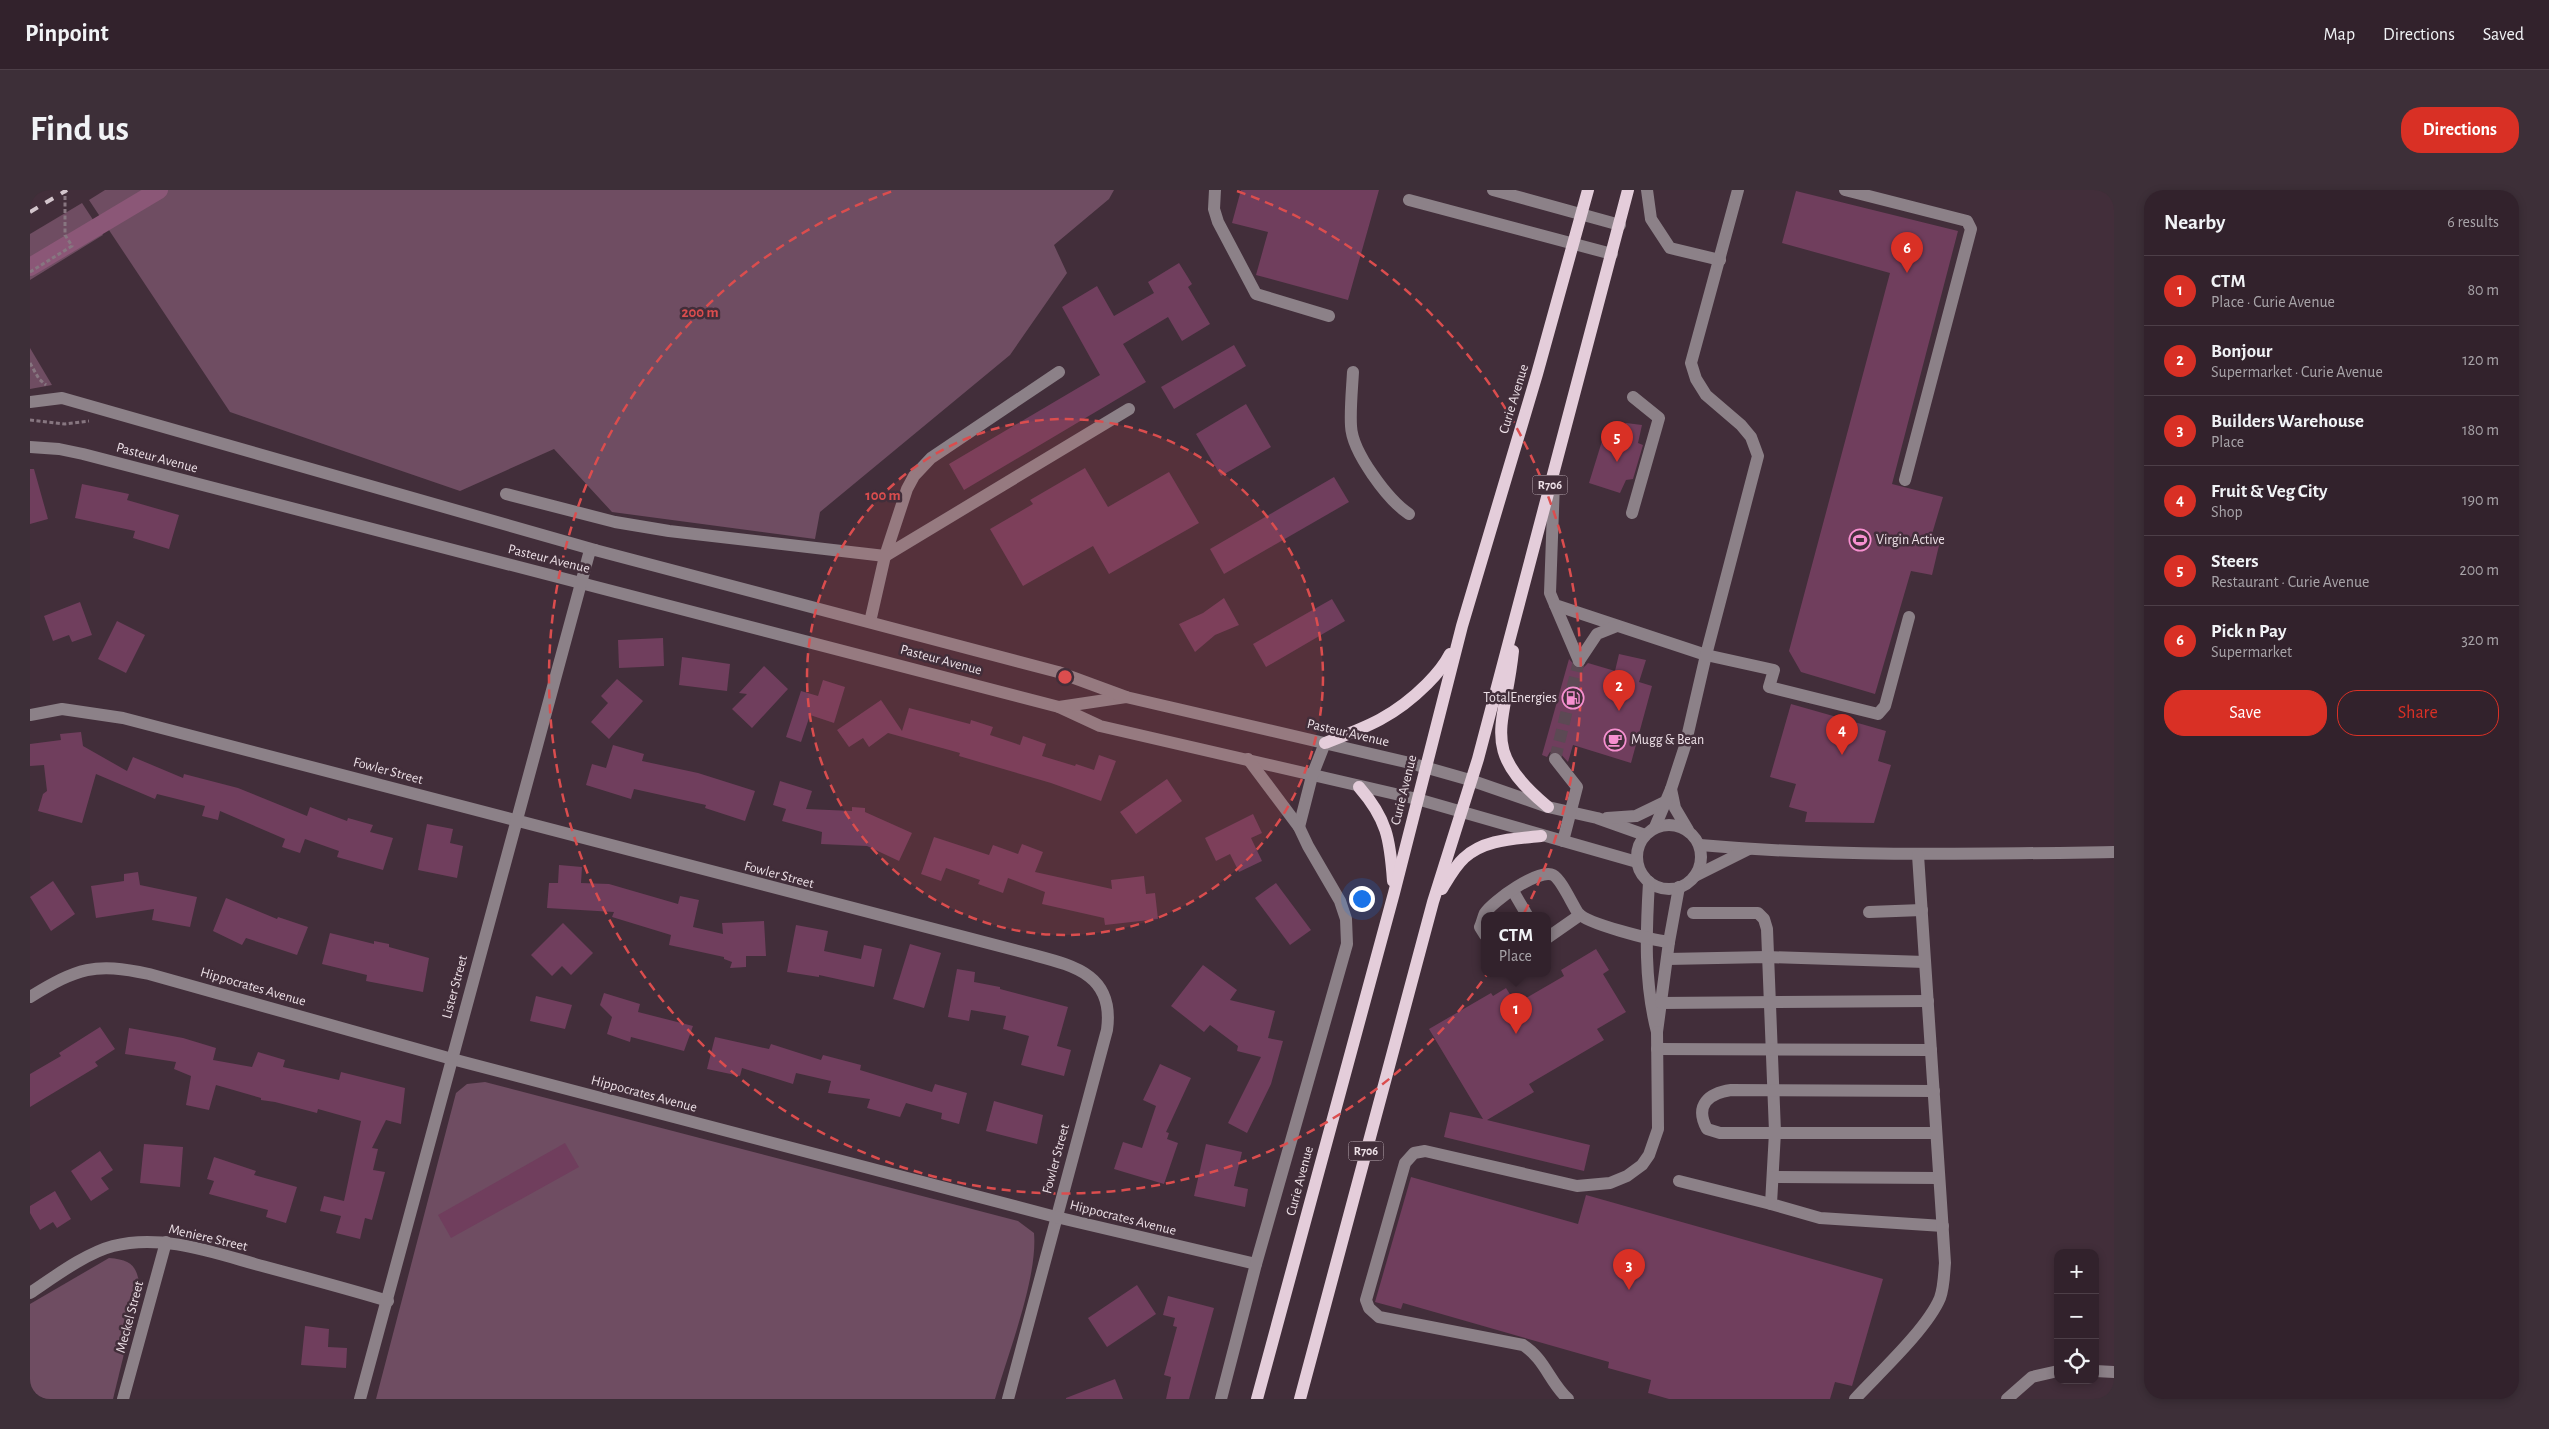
<!DOCTYPE html>
<meta charset="utf-8">
<style>
body{margin:0;font-family:"Alegreya Sans",sans-serif;background:#3d2f38;color:#f1f3f6}
.controls{position:absolute;right:15px;bottom:15px;display:grid;overflow:hidden;border-radius:10px;box-shadow:0 2px 8px #0003}
.controls button{width:45px;height:45px;display:grid;place-items:center;padding:0;border:0;border-bottom:1px solid #4d3f48;background:#32222c;color:#f1f3f6;font:25px sans-serif}
.you{position:absolute;left:1331px;top:708px;width:18px;height:18px;margin:-12px;border:4px solid #fff;border-radius:50%;background:#1a73e8;box-shadow:0 0 0 8px #1a73e833}
.badge{display:grid;place-items:center;width:32px;height:32px;border-radius:50%;background:#d93025;color:#fff;font-size:16px;font-weight:700}
.pin{position:absolute;translate:-50% -41px;filter:drop-shadow(0 1px 2px #0008)}
.pin::after{content:'';position:absolute;top:26px;width:18px;height:15px;background:inherit;clip-path:polygon(0 0,100% 0,50% 100%)}
.popup{position:absolute;left:1451px;top:722px;width:70px;height:65px;box-sizing:border-box;display:grid;place-content:center;border-radius:10px;background:#32222c;filter:drop-shadow(0 1px 4px #0005);font-size:16px;white-space:nowrap;color:#a8a4a9}
.popup b{font-size:19px;color:#f1f3f6}
.popup::after{content:'';position:absolute;left:50%;top:100%;margin-left:-10px;border:10px solid transparent;border-top-color:#32222c}
.list{margin:0;padding:0;list-style:none}
h2{display:flex;justify-content:space-between;align-items:center;height:65px;margin:0;padding:0 20px;font-size:21px}
h2 small{font-size:16px;font-weight:400;color:#a8a4a9}
.list li{display:grid;grid-template-columns:32px 1fr auto;gap:15px;align-items:center;box-sizing:border-box;height:70px;padding:0 20px;border-top:1px solid #4d3f48}
.list b{display:block;font-size:19px;white-space:nowrap}
.list p{margin:0;font-size:16px;white-space:nowrap;color:#a8a4a9}
.list em{font-size:16px;font-style:normal;color:#a8a4a9}
.actions{display:flex;gap:10px;padding:15px 20px}
.actions a{flex:1;padding:11px 0;border:1px solid #d93025;border-radius:20px;text-align:center;font-size:18px;color:#d93025}
.actions .main{background:#d93025;color:#fff}
.icon{flex:none;width:28px;height:28px;fill:none;stroke:currentColor;stroke-width:2;stroke-linecap:round;stroke-linejoin:round}
.map{position:relative;flex:none;width:2084px;height:1209px;overflow:hidden;border-radius:20px}
header{display:flex;align-items:center;gap:30px;box-sizing:border-box;height:70px;padding:0 25px;background:#32222c;border-bottom:1px solid #4d3f48}
header strong{font-size:24px}
nav{display:flex;gap:28px;margin-inline-start:auto;font-size:18px}
.intro{display:flex;align-items:center;justify-content:space-between;box-sizing:border-box;height:120px;padding:0 30px}
h1{margin:0;font-size:35px}
.button{padding:12px 22px;border-radius:20px;background:#d93025;color:#fff;font-size:18px;font-weight:700}
main{display:flex;gap:30px;padding:0 30px}
aside{flex:1;background:#32222c;border-radius:20px;box-shadow:0 2px 8px #0003}
.map>svg:first-child{display:block}
.green{fill:#6f4d62}
.lines{fill:none;stroke-linecap:round;stroke-linejoin:round}
.canal{stroke:#8b5777;stroke-width:18}
.building{fill:#703e5d}
.minor-tunnel{stroke:#5c4954;stroke-width:12;stroke-dasharray:12 6;stroke-linecap:butt}
.path{stroke:#877680;stroke-width:3;stroke-dasharray:4 2.5;stroke-linecap:butt}
.minor{stroke:#8c8188;stroke-width:12}
.major{stroke:#e4cdda;stroke-width:12}
.rail{stroke:#d3c5cc;stroke-width:4;stroke-dasharray:9 9;stroke-linecap:butt}
.ring{fill:none;stroke:#db4d4e;stroke-width:2.5;stroke-dasharray:9 6}
.labels{text-anchor:middle;dominant-baseline:central;stroke-width:5;stroke-linejoin:round;paint-order:stroke}
.shield{fill:#422e3a;stroke:#baabb3;stroke-width:1}
.shield-label{font-size:12px;font-weight:bold;fill:#ede0e7}
.street-label{font-size:14px;fill:#ede0e7;stroke:#422e3a}
.poi-label{font-size:14px;fill:#ede0e7;stroke:#422e3a;text-anchor:start}
.centre{fill:#db4d4e;stroke:#422e3a;stroke-width:2.5}
.ring-label{font-size:15px;text-anchor:middle;font-weight:bold;fill:#db4d4e;stroke:#422e3a;stroke-width:5;stroke-linejoin:round;paint-order:stroke}
</style>
<header>
<strong>Pinpoint</strong>
<nav><a>Map</a><a>Directions</a><a>Saved</a></nav>
</header>
<div class="intro"><h1>Find us</h1><a class="button">Directions</a></div>
<main>
<div class="map">
<svg width="2084" height="1209" viewBox="0 0 2084 1209">
<rect width="100%" height="100%" fill="#422e3a"/>
<g class="green">
<polygon points="75,0 1084,0 1079,9 1024,55 1037,83 980,165 790,322 785,349 582,322 524,259 430,301 200,222 59,10"/>
<polygon points="52,13 73,45 0,90 0,44"/>
<polygon points="0,158 22,195 0,199"/>
<path d="M 455,892 L 988,1031 L 1004,1043 C 1008,1087 978,1164 965,1209 L 346,1209 L 426,903 L 437,894 Z"/>
<path d="M 79,1068 C 102,1070 107,1076 110,1098 L 83,1209 L 0,1209 L 0,1114 Z"/>
</g>
<g class="lines">
<polyline class="canal" points="0,77 129,0"/>
</g>
<g class="building">
<polygon points="1211,0 1349,0 1318,110 1226,85 1238,42 1202,33"/>
<polygon points="1766,1 1928,41 1862,294 1913,307 1902,344 1911,347 1902,385 1881,381 1845,504 1771,482 1759,461 1860,83 1752,53"/>
<polygon points="1149,73 1162,94 1158,97 1180,134 1152,151 1138,127 1093,154 1116,192 934,300 919,274 1070,185 1032,117 1067,96 1084,126 1124,103 1118,92"/>
<polygon points="1204,155 1216,176 1144,219 1131,197"/>
<polygon points="1216,214 1241,257 1191,286 1166,244"/>
<polygon points="1596,233 1612,235 1608,253 1613,255 1603,289 1596,290 1590,303 1559,293 1577,235 1593,238"/>
<polygon points="1055,278 1078,317 1139,282 1169,333 1079,384 1063,356 993,396 960,339 1003,314 1000,310"/>
<polygon points="0,279 4,279 18,329 0,334"/>
<polygon points="1304,287 1319,312 1194,384 1180,359"/>
<polygon points="52,294 99,304 97,310 149,325 139,359 103,348 105,341 45,328"/>
<polygon points="1194,408 1209,435 1185,445 1165,462 1149,434 1173,423"/>
<polygon points="1302,409 1315,431 1236,477 1223,454"/>
<polygon points="50,412 62,445 42,452 39,445 23,451 14,426"/>
<polygon points="87,431 115,445 96,483 68,469"/>
<polygon points="633,448 634,476 589,478 588,450"/>
<polygon points="1589,464 1616,470 1609,492 1622,496 1601,573 1543,555 1538,572 1528,561 1520,562 1517,567 1512,565 1539,469 1548,479 1553,478 1558,473 1585,481"/>
<polygon points="652,467 700,474 697,501 649,495"/>
<polygon points="734,476 758,499 722,538 702,519 717,504 709,503"/>
<polygon points="587,489 613,511 579,549 561,532 578,513 571,506"/>
<polygon points="793,490 815,497 804,533 780,525 771,552 756,547 771,501 788,506"/>
<polygon points="851,510 872,541 879,518 940,534 941,530 963,537 960,545 990,555 993,546 1016,554 1012,566 1045,576 1046,574 1064,580 1069,565 1086,571 1071,611 1021,593 929,566 930,563 858,543 839,557 833,548 819,557 807,540"/>
<polygon points="1761,514 1856,541 1848,571 1861,575 1844,633 1775,632 1777,622 1759,617 1766,594 1740,587"/>
<polygon points="51,542 53,556 97,581 103,567 153,588 154,584 208,598 277,626 280,617 317,631 318,628 343,635 340,642 363,648 353,680 307,667 309,661 275,649 270,663 252,657 255,649 190,621 188,630 172,626 175,616 127,604 125,609 66,584 52,633 8,621 13,604 17,601 14,575 0,576 0,554 31,550 30,544"/>
<polygon points="583,555 614,564 612,571 668,583 725,601 715,631 675,618 676,615 604,599 601,609 556,595 562,574 576,578"/>
<polygon points="1137,589 1152,611 1106,644 1090,622"/>
<polygon points="750,591 782,601 776,619 822,621 822,617 835,618 835,622 882,643 869,671 837,656 791,654 792,642 752,631 756,619 743,615"/>
<polygon points="1223,624 1232,643 1221,648 1232,671 1209,682 1200,664 1186,671 1175,648"/>
<polygon points="397,634 423,639 420,653 433,656 427,688 388,680"/>
<polygon points="904,647 959,665 963,655 988,664 992,654 1013,662 1005,682 1082,699 1081,690 1114,686 1116,704 1125,703 1128,729 1075,735 1074,728 1012,714 1015,702 978,688 973,703 948,694 950,690 916,678 911,691 891,684"/>
<polygon points="529,675 552,677 551,693 579,694 648,714 650,706 669,710 663,737 693,744 692,733 734,731 736,766 716,766 716,777 700,778 702,772 694,769 694,767 639,755 641,745 582,727 584,722 517,718 519,693 528,693"/>
<polygon points="108,682 110,695 167,707 160,737 122,730 124,719 66,728 61,696 94,691 94,684"/>
<polygon points="23,691 45,724 21,741 0,707"/>
<polygon points="1246,693 1281,740 1260,755 1225,708"/>
<polygon points="196,708 247,729 248,727 278,737 267,765 216,748 212,755 183,741"/>
<polygon points="533,733 563,763 541,785 532,776 522,786 501,765"/>
<polygon points="766,735 798,741 794,761 831,769 834,755 852,759 844,797 789,785 789,787 757,782"/>
<polygon points="300,743 344,754 344,751 359,754 359,757 399,768 393,802 336,791 337,785 292,774"/>
<polygon points="880,754 911,763 894,818 863,809"/>
<polygon points="1566,759 1579,780 1573,784 1596,822 1567,839 1574,850 1499,894 1504,902 1457,930 1560,955 1554,981 1414,947 1420,922 1453,929 1399,839 1461,803 1463,806 1476,798 1486,814 1534,786 1531,780"/>
<polygon points="1173,775 1207,800 1200,810 1245,821 1238,848 1253,851 1241,894 1217,943 1198,933 1231,867 1207,861 1208,856 1180,835 1174,842 1141,816"/>
<polygon points="927,779 945,782 944,792 970,797 970,799 1038,817 1027,856 1041,860 1034,886 991,875 999,846 973,839 976,826 941,820 939,831 918,827"/>
<polygon points="574,803 610,814 608,822 663,836 654,861 601,847 600,852 577,844 582,827 570,815"/>
<polygon points="506,806 542,815 535,839 500,831"/>
<polygon points="70,837 85,859 65,872 68,876 0,917 0,884 31,866 29,863"/>
<polygon points="99,838 153,848 186,858 183,870 222,877 228,862 255,870 253,877 309,890 311,882 375,898 371,934 356,930 342,958 348,959 343,980 355,982 342,1030 335,1028 330,1049 306,1043 311,1026 290,1021 294,1006 314,1011 331,931 288,919 287,923 245,912 231,910 231,908 186,895 179,920 156,915 161,886 144,879 146,872 95,864"/>
<polygon points="685,847 739,859 741,854 791,870 793,865 831,875 830,880 902,902 905,894 937,903 929,934 911,929 912,923 876,913 870,927 837,918 840,909 798,903 801,891 766,883 763,894 712,878 710,886 677,879"/>
<polygon points="1130,874 1161,888 1136,942 1139,943 1137,949 1148,953 1134,994 1084,979 1093,952 1112,958 1126,916 1113,910"/>
<polygon points="964,911 1013,925 1007,954 956,941"/>
<polygon points="535,953 549,977 421,1048 408,1025"/>
<polygon points="114,954 153,957 150,997 110,993"/>
<polygon points="1176,954 1212,962 1204,996 1218,999 1215,1017 1164,1006"/>
<polygon points="70,961 83,980 71,988 79,999 61,1011 41,981"/>
<polygon points="184,967 226,981 224,985 267,997 256,1033 236,1027 238,1020 179,1004 184,991 177,989"/>
<polygon points="1381,987 1548,1034 1556,1005 1853,1089 1822,1196 1805,1192 1800,1209 1639,1209 1618,1203 1621,1190 1578,1178 1579,1172 1373,1113 1371,1119 1345,1112"/>
<polygon points="25,1001 41,1029 27,1038 23,1032 10,1040 0,1023 0,1016"/>
<polygon points="1107,1095 1126,1124 1077,1157 1058,1128"/>
<polygon points="1138,1106 1184,1118 1159,1209 1136,1209 1141,1187 1134,1185 1147,1137 1143,1136 1145,1128 1133,1125"/>
<polygon points="275,1136 299,1139 298,1157 317,1158 316,1178 271,1175"/>
<polygon points="1085,1189 1093,1209 1036,1209 1036,1208"/>
</g>
<g class="lines">
<polyline class="minor-tunnel" points="1525,569 1549,471"/>
<g class="path">
<polyline points="0,82 42,56 35,45 35,0"/>
<polyline points="0,173 9,189 16,195"/>
<polyline points="0,230 35,234 59,231"/>
</g>
<g class="minor">
<polyline points="1185,0 1184,19 1188,32 1226,104 1299,126"/>
<polyline points="1463,0 1590,35"/>
<polyline points="1617,0 1621,29 1640,58 1690,70"/>
<polyline points="1815,0 1937,31 1941,39 1875,290"/>
<polyline points="1379,10 1582,64"/>
<polyline points="1029,182 901,268 884,286 877,299 855,366 1099,219"/>
<path d="M 1323,182 C 1322,200 1320,219 1321,236 C 1322,262 1358,310 1379,324"/>
<polyline points="0,212 32,208 565,360"/>
<polyline points="0,257 29,259 53,264 1029,517 1070,536 1387,609 1607,672"/>
<polyline points="1524,292 1520,403 1525,415 1676,465 1744,480 1739,497 1848,524 1855,516 1879,427"/>
<polyline points="476,304 585,332 639,341 855,366 840,432"/>
<polyline points="1602,323 1629,228 1603,207"/>
<polyline points="1525,415 1549,471"/>
<polyline points="1549,471 1567,444 1587,436"/>
<polyline points="1029,517 1096,507 1380,573 1440,590 1518,617 1567,628 1615,645"/>
<path d="M 0,525 L 32,519 L 93,528 L 996,763 C 1040,775 1085,782 1077,840 L 978,1209"/>
<polyline points="1525,569 1547,597 1533,651"/>
<polyline points="1641,599 1645,618 1658,640"/>
<polyline points="1577,628 1606,626 1637,611"/>
<circle cx="1639" cy="667" r="32"/>
<polyline points="1269,637 1282,586 1295,553"/>
<polyline points="1625,637 1641,599 1655,556 1676,465 1728,266 1721,247 1711,235 1676,205 1666,189 1661,173 1708,0"/>
<path d="M 1670,655 C 1807,667 1946,664 2084,662"/>
<polyline points="1665,686 1719,659"/>
<path d="M 1619,692 C 1616,743 1614,792 1627,842 L 1639,752 L 1649,697"/>
<polyline points="1483,701 1497,725"/>
<polyline points="1839,722 1892,720"/>
<polyline points="1663,723 1728,723 1734,729 1737,739 1745,942 1741,1014 1790,1028 1913,1036"/>
<path d="M 1455,745 L 1450,737 C 1452,733 1453,727 1455,723 C 1463,711 1509,678 1523,685 C 1531,689 1542,714 1548,723 C 1557,734 1622,750 1639,752"/>
<polyline points="1517,748 1550,725"/>
<polyline points="1637,769 1737,767 1895,772"/>
<path d="M 0,807 C 48,778 64,772 119,784 L 422,869 L 1026,1027 L 1226,1074"/>
<polyline points="1631,813 1898,811"/>
<polyline points="1627,859 1901,860"/>
<path d="M 1904,901 L 1701,900 C 1679,903 1664,915 1677,939 L 1690,943 L 1906,943"/>
<polyline points="1743,987 1909,988"/>
<polyline points="1649,991 1741,1014"/>
<path d="M 0,1103 C 24,1087 56,1063 83,1056 C 134,1043 187,1064 236,1077 C 277,1088 318,1099 358,1111"/>
<polyline points="2065,1181 2084,1182"/>
<polyline points="93,1209 136,1052"/>
<polyline points="330,1209 560,360 565,360 1028,482 1096,507"/>
<polyline points="1191,1209 1226,1074 1317,754 1316,729 1310,711 1278,656 1269,637 1218,569"/>
<path d="M 1538,1209 C 1520,1193 1515,1169 1493,1155 L 1349,1127 L 1339,1118 L 1336,1110 L 1375,973 L 1384,963 L 1395,961 L 1547,996 L 1580,993 L 1597,986 L 1612,975 L 1619,965 L 1628,939 L 1627,842"/>
<path d="M 1825,1209 C 1849,1183 1897,1139 1910,1108 C 1914,1097 1914,1084 1915,1073 L 1888,665"/>
<polyline points="1977,1209 2002,1187 2028,1181"/>
</g>
<g class="major">
<path d="M 1483,461 C 1475,539 1448,559 1518,617"/>
<path d="M 1295,553 C 1337,537 1364,527 1397,494 C 1406,485 1414,476 1420,464"/>
<path d="M 1329,597 C 1357,629 1360,649 1363,691"/>
<path d="M 1412,699 C 1418,689 1425,676 1434,668 C 1454,649 1485,649 1511,646"/>
<polyline points="1227,1209 1364,703 1432,436 1507,184 1558,0"/>
<polyline points="1270,1209 1403,712 1448,569 1598,0"/>
</g>
<polyline class="rail" points="0,22 37,0"/>
</g>
<circle cx="1035" cy="487" r="258" fill="#db4d4e" fill-opacity=".12"/>
<g class="ring">
<circle cx="1035" cy="487" r="258"/>
<path d="M1207 1A516 516 0 1 1 863 1"/>
</g>
<defs>
<g id="stadium-ring" transform="scale(1.125)"><circle r="9.5" fill="#422e3a" stroke="#f690d0" stroke-width="1.5"/><path d="M0-5a6.5 5 0 1 0 0 10a6.5 5 0 1 0 0-10ZM-3.5-1.8h7v3.6h-7Z" fill="#f690d0"/></g>
<g id="fuel-ring" transform="scale(1.125)"><circle r="9.5" fill="#422e3a" stroke="#f690d0" stroke-width="1.5"/><path d="M-5.5-6h7V0h2V4h1.3V-2.5L3-4.5l.8-.8L6-3V5H2.5V1h-1V6h-7ZM-4.2-4.7v3.2H.2V-4.7Z" fill="#f690d0"/></g>
<g id="cafe-ring" transform="scale(1.125)"><circle r="9.5" fill="#422e3a" stroke="#f690d0" stroke-width="1.5"/><path d="M-5.5-4.5H6V0H3Q3 3.5 0 3.5H-2.5Q-5.5 3.5-5.5 0ZM3-3.2v2h1.7v-2ZM-6 4.5H4V6H-6Z" fill="#f690d0"/></g>
</defs>
<g fill-rule="evenodd">
<use href="#stadium-ring" x="1830" y="350"/>
<use href="#fuel-ring" x="1543" y="508"/>
<use href="#cafe-ring" x="1585" y="550"/>
</g>
<g class="labels">
<g class="shield">
<rect x="1502.5" y="285.5" width="35" height="19" rx="4"/>
<rect x="1318.5" y="951.5" width="35" height="19" rx="4"/>
</g>
<g class="shield-label">
<text x="1520" y="295">R706</text>
<text x="1336" y="961">R706</text>
</g>
<g class="street-label">
<text transform="translate(1484 209) rotate(-73)">Curie Avenue</text>
<text transform="translate(127 268) rotate(15)">Pasteur Avenue</text>
<text transform="translate(519 369) rotate(14)">Pasteur Avenue</text>
<text transform="translate(911 470) rotate(15)">Pasteur Avenue</text>
<text transform="translate(1318 543) rotate(13)">Pasteur Avenue</text>
<text transform="translate(358 581) rotate(15)">Fowler Street</text>
<text transform="translate(1374 600) rotate(-76)">Curie Avenue</text>
<text transform="translate(749 685) rotate(15)">Fowler Street</text>
<text transform="translate(223 797) rotate(16)">Hippocrates Avenue</text>
<text transform="translate(425 797) rotate(-75)">Lister Street</text>
<text transform="translate(614 904) rotate(15)">Hippocrates Avenue</text>
<text transform="translate(1026 969) rotate(-75)">Fowler Street</text>
<text transform="translate(1270 991) rotate(-75)">Curie Avenue</text>
<text transform="translate(1093 1028) rotate(14)">Hippocrates Avenue</text>
<text transform="translate(178 1048) rotate(13)">Meniere Street</text>
<text transform="translate(100 1127) rotate(-75)">Meckel Street</text>
</g>
<g class="poi-label">
<text x="1846" y="350">Virgin Active</text>
<text x="1527" y="508" text-anchor="end">TotalEnergies</text>
<text x="1601" y="550">Mugg &amp; Bean</text>
</g>
</g>
<circle cx="1035" cy="487" r="8" class="centre"/>
<g class="ring-label">
<text x="670" y="127">200 m</text>
<text x="853" y="310">100 m</text>
</g>
</svg>
<div class="controls">
<button>+</button>
<button>−</button>
<button><svg class="icon" aria-label="locate" viewBox="0 0 24 24"><circle cx="12" cy="12" r="6"/><path d="M12 2v4M12 18v4M2 12h4M18 12h4"/></svg></button>
</div>
<div class="you"></div>
<div class="pin badge" style="left:1486px;top:844px">1</div>
<div class="popup"><b>CTM</b>Place</div>
<div class="pin badge" style="left:1589px;top:521px">2</div>
<div class="pin badge" style="left:1599px;top:1100px">3</div>
<div class="pin badge" style="left:1812px;top:565px">4</div>
<div class="pin badge" style="left:1587px;top:272px">5</div>
<div class="pin badge" style="left:1877px;top:83px">6</div>
</div>
<aside>
<h2>Nearby<small>6 results</small></h2>
<ul class="list">
<li><span class="badge">1</span><div><b>CTM</b><p>Place · Curie Avenue</p></div><em>80 m</em></li>
<li><span class="badge">2</span><div><b>Bonjour</b><p>Supermarket · Curie Avenue</p></div><em>120 m</em></li>
<li><span class="badge">3</span><div><b>Builders Warehouse</b><p>Place</p></div><em>180 m</em></li>
<li><span class="badge">4</span><div><b>Fruit &amp; Veg City</b><p>Shop</p></div><em>190 m</em></li>
<li><span class="badge">5</span><div><b>Steers</b><p>Restaurant · Curie Avenue</p></div><em>200 m</em></li>
<li><span class="badge">6</span><div><b>Pick n Pay</b><p>Supermarket</p></div><em>320 m</em></li>
</ul>
<div class="actions"><a class="main">Save</a><a>Share</a></div>
</aside>
</main>
